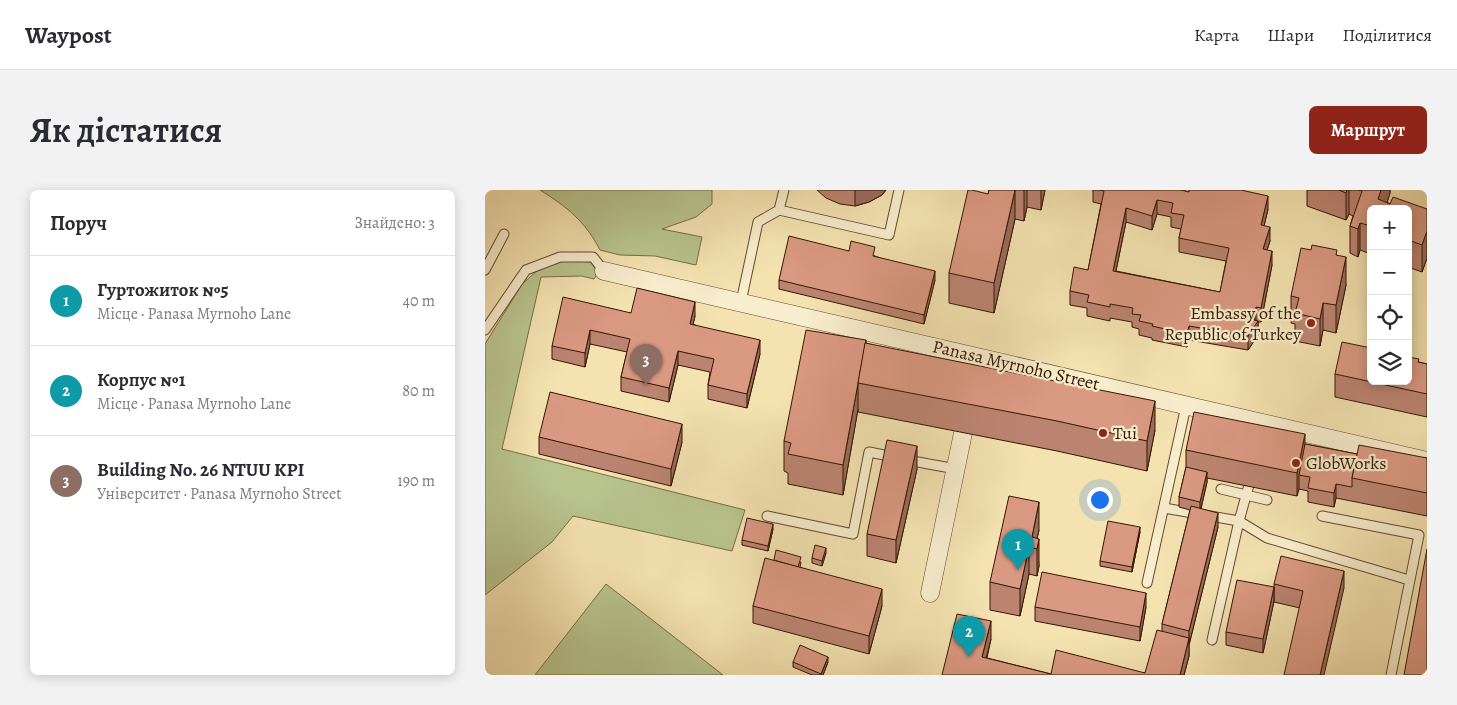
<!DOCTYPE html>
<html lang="uk">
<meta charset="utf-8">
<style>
body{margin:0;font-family:Alegreya,serif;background:#f2f2f3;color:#2b2b33}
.controls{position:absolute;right:15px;top:15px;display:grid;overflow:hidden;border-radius:8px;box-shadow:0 2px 12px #0003}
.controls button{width:45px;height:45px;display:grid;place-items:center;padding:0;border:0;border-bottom:1px solid #e1e1e2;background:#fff;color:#2b2b33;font:25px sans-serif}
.you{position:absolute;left:614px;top:309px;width:18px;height:18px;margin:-12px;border:4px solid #fff;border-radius:50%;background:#1a73e8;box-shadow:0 0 0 8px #1a73e833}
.badge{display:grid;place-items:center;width:32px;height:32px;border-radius:50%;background:#8f2418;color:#fff;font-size:16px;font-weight:700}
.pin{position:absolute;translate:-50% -41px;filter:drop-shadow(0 1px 2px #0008)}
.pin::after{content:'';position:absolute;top:26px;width:18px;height:15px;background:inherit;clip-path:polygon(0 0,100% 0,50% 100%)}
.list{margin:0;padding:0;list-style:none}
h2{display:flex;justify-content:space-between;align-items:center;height:65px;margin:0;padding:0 20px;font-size:21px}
h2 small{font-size:16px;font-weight:400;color:#7c7c81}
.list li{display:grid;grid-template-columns:32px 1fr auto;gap:15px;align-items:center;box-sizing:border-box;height:90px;padding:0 20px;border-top:1px solid #e1e1e2}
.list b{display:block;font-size:19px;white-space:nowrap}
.list p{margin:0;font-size:16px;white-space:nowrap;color:#7c7c81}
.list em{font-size:16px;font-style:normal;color:#7c7c81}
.icon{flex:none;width:28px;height:28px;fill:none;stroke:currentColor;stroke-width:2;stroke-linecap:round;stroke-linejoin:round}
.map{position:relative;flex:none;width:942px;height:485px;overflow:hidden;border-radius:8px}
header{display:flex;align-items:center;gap:30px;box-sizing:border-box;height:70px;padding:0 25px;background:#fff;border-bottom:1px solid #e1e1e2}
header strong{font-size:24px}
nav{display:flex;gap:28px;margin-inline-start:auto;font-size:18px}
.intro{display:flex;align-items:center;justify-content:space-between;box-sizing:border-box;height:120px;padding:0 30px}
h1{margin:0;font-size:35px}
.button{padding:12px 22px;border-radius:8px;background:#8f2418;color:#fff;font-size:18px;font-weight:700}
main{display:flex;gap:30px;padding:0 30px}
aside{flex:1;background:#fff;border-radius:8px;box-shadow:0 2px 12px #0003}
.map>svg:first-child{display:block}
.green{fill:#b9c48d;stroke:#766e46}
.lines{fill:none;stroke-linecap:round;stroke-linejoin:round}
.lane-casing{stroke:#644a2c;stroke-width:11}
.street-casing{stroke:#644a2c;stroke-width:19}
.lane{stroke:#f8edcc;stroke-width:9}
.street{stroke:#f8edcc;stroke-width:18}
.wall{fill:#bb8470;stroke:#341700;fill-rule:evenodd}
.shaded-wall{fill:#996b5b;stroke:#341700}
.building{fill:#da9982;stroke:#341700;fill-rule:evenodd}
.poi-dot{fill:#8f2418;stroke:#f8edcc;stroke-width:2}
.labels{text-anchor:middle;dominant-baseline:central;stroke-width:4.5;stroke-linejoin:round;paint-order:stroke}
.poi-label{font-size:18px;fill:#341700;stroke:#f8edcc;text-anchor:start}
.street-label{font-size:18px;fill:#341700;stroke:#f8edcc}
</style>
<header>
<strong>Waypost</strong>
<nav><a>Карта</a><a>Шари</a><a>Поділитися</a></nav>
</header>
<div class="intro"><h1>Як дістатися</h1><a class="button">Маршрут</a></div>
<main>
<aside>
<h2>Поруч<small>Знайдено: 3</small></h2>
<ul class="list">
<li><span class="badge" style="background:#0f9aa8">1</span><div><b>Гуртожиток №5</b><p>Місце · Panasa Myrnoho Lane</p></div><em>40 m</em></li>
<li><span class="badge" style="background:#0f9aa8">2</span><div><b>Корпус №1</b><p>Місце · Panasa Myrnoho Lane</p></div><em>80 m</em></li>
<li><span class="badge" style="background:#8d6e63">3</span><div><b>Building No. 26 NTUU KPI</b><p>Університет · Panasa Myrnoho Street</p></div><em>190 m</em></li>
</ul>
</aside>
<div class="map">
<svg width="942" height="485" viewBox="0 0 942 485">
<rect width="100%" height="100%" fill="#f4e3b1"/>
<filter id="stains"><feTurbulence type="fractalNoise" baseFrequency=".004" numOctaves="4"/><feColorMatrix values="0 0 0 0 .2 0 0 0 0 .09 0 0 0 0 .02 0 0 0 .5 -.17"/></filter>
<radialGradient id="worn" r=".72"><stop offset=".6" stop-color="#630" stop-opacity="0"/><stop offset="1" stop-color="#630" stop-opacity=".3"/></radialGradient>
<g class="green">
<path d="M 55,0 L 227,0 L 227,14 L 211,27 L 177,39 L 217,47 L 211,75 L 170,66 L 135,65 L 115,60 C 100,31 82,17 55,0 Z"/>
<polygon points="80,70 106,72 113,83 109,89 97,86 56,87 17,259 260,320 247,361 88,326 67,352 0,405 0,154 37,94 53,80"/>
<polygon points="121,394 238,485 50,485"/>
</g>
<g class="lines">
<g class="lane-casing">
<g id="lane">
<polyline points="299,0 294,20 404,45 414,0"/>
<polyline points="0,80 19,44"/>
<polyline points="256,112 273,32 294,20"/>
<polyline points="0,140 41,80 75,67 108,67 119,81"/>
<polyline points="422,270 471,279"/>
<polyline points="736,299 782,310"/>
<polyline points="679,318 754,331 764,295"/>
<polyline points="282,326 368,344 384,262 409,267"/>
<polyline points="837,326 934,345 906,485"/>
<polyline points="662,393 701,216"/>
<polyline points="727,450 754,331 782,348 924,390"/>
</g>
</g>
<g class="street-casing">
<g id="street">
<polyline points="119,81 942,271"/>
<polyline points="445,403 478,243"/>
</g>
</g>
<use href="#lane" class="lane"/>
<use href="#street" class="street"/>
</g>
<g class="wall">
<polygon points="332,0 401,0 397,5 384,12 370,16 355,14 341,8"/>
<polygon points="504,0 560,0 556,20 542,17 539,31 530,29 509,123 464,113 464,83 503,4"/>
<path d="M 608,0 L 696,0 L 783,19 L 779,36 L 785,51 L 782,60 L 787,75 L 776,132 L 773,132 L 773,145 L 763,160 L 704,150 L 702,157 L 667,150 L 667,148 L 654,145 L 654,139 L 647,137 L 647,132 L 625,128 L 625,131 L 602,126 L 602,118 L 585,115 L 585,101 L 603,80 L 616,14 L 608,12 ZM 672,24 L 686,27 L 686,37 L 696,39 L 694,48 L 694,62 L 741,71 L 735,102 L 631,81 L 641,32 L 667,40 Z"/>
<polygon points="822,0 905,0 905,3 902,12 905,14 942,19 942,68 937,82 923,77 923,19 886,19 886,64 875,60 873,67 865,63 865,36 868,26 864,24 861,30 822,16"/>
<polygon points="364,61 390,66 450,90 439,134 294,99 294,90"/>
<polygon points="852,65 861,95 851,143 838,140 835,156 810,151 810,134 806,133 806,106"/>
<polygon points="146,123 210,126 208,134 275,164 262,218 223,209 223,195 225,182 193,175 184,212 136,201 136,187 142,162 105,154 100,177 67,169 67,156"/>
<polygon points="381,153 670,240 662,281 572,261 373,222 373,219 358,305 303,294 303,283 299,281 299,251"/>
<polygon points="934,172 942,174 942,227 850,207 850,184"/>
<polygon points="54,247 197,252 186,296 54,264"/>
<polygon points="820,254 872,264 942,268 942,326 851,308 849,317 823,312 823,301 814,299 812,306 722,288 722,292 716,319 733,337 704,455 704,466 699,485 457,485 506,449 502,468 566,484 660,483 677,441 677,434 705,320 694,317 694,307 701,277 701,260"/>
<polygon points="432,279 411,373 382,366 382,344"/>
<polygon points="288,339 283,361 257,355 257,350"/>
<polygon points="554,340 552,349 554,376 552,386 544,384 535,426 505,420 505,392"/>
<polygon points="655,342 647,382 615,376 615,371"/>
<polygon points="341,363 337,376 327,373 327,368"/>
<polygon points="289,370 316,372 315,377 397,416 384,464 268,433 268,416"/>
<polygon points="789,394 859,398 815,418 789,412"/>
<polygon points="789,411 778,463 741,455 741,442"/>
<polygon points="550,417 661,417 655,451 550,431"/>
<polygon points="308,472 343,472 338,485 327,485 308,477"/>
</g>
<g class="shaded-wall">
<polygon points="370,0 401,0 397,5 384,12 370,16"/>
<polygon points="530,0 530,29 509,123 509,93"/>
<polygon points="539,0 542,0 542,17 539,31"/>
<polygon points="556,0 560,0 556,20"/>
<polygon points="862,0 864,0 864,24 861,30 861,3"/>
<polygon points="896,0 905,0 905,3 900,19 893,9"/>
<polygon points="783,6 783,19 776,49 776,35"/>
<polygon points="672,10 672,24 667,40 667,26"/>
<polygon points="641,18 641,32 628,95 628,81"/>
<polygon points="875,33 875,60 873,67 873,39"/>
<polygon points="785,37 785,51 778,73 778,59"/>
<polygon points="942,41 942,68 937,82 937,55"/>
<polygon points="787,61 787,75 776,132 776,118"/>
<polygon points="861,67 861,95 851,143 851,115"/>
<polygon points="450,81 450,90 439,134 439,125"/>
<polygon points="210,112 210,126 205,147 205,134"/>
<polygon points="838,113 838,140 835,156 835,129"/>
<polygon points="771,117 771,131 773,131 773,145 763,160 763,146 769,130"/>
<polygon points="704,136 704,150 702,157 702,144"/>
<polygon points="105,140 105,154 100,177 100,163"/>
<polygon points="275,150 275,164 262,218 262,204"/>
<polygon points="381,150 381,180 373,193 373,219 358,305 358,275"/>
<polygon points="193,161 193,175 184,212 184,198"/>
<polygon points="670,211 670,240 662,281 662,251"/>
<polygon points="197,234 197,252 186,296 186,279"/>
<polygon points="820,244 820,267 814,285 814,299 812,306 812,283"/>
<polygon points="432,256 432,279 411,373 411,350"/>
<polygon points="722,282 722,292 715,322 715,312"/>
<polygon points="851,294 851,308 849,317 849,303"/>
<polygon points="554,312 554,340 550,358 547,347"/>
<polygon points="733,323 733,337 704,455 704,441"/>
<polygon points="288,334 288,339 283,361 283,356"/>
<polygon points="655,337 655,342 647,382 647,377"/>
<polygon points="554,349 554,376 552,386 552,359"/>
<polygon points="544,357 544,384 535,426 535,399"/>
<polygon points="341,358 341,363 337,376 337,371"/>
<polygon points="859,381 859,398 839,485 835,485"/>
<polygon points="789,397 789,411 778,463 778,449"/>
<polygon points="397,399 397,416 384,464 384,446"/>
<polygon points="661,403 661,417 655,451 655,437"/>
<polygon points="506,431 506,449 497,484 497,467"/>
<polygon points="704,448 704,466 699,485 695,485"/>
<polygon points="343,467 343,472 338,485 336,485"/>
</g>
<g class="building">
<polygon points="483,0 487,0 503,4 504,0 530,0 509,93 464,83"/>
<path d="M 615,0 L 696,0 L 704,2 L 704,0 L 756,0 L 783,6 L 776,35 L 785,37 L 778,59 L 787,61 L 776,118 L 771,117 L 769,130 L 773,131 L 763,146 L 704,136 L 702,144 L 667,136 L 668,134 L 654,131 L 656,125 L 647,124 L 648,118 L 625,114 L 625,117 L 602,112 L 604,105 L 585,101 L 589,77 L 603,80 L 619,1 ZM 672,10 L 688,13 L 686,23 L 699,25 L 694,48 L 744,58 L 735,102 L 628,81 L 641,18 L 667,26 Z"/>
<polygon points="854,0 862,0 861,3"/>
<polygon points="874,0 896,0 893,9 905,14 908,7 942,19 942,41 937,55 923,50 923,19 886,19 886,36 875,33 873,39 865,36 877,1"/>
<polygon points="304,46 364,61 366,51 390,57 388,66 450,81 439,125 294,90"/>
<polygon points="827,55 852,60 851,65 861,67 851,115 838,113 835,129 810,123 814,108 806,106 816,58 826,60"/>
<polygon points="152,98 210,112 205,134 275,150 262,204 223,195 229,169 193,161 184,198 136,187 145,149 105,140 100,163 67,156 78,107 146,123"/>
<polygon points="321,140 381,150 358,275 303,264 306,253 299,251"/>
<polygon points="857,152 886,158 886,191 923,191 923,167 934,169 933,172 942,174 942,204 850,184"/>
<polygon points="380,153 670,211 662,251 572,231 373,193"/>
<polygon points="65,202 197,234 186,279 54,247"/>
<polygon points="709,222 820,244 812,283 701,260"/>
<polygon points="402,250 432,256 411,350 382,344"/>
<polygon points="820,254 872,264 867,288 867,297 851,294 849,303 823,298 825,287 814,285"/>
<polygon points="874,255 942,268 942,303 867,288"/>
<polygon points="701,277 722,282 715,312 694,307"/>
<polygon points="524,306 554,312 547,347 554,349 552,359 544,357 535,399 505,392"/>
<polygon points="706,316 733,323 704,441 677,434"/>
<polygon points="262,328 288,334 283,356 257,350"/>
<polygon points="623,331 655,337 647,377 615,371"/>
<polygon points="330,355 341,358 337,371 327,368"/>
<polygon points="942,359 942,485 919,485"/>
<polygon points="291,360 316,367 313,377 289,370"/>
<polygon points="796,366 859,381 835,485 799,485 818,401 789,394"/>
<polygon points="280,368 397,399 384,446 268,416"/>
<polygon points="557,382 661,403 655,437 550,417"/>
<polygon points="752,390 789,397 778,449 741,442"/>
<polygon points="472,424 506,431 497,467 566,484 571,460 660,483 672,440 704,448 695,485 457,485"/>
<polygon points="315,455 343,467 336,484 308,472"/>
</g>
<g class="poi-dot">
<circle cx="826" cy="133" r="5"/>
<circle cx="618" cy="243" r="5"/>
<circle cx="811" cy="273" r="5"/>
</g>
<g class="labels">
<g class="poi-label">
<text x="816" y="123" text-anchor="end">Embassy of the<tspan x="816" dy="21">Republic of Turkey</tspan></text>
<text x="628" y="243">Tui</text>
<text x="821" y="273">GlobWorks</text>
</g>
<g class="street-label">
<text transform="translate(531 175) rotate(13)">Panasa Myrnoho Street</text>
</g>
</g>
<rect width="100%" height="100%" filter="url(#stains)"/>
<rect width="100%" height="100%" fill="url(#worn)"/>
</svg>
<div class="controls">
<button>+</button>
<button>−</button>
<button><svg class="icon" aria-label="locate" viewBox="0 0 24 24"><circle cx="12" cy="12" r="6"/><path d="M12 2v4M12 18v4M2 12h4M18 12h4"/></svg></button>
<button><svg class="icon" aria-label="layers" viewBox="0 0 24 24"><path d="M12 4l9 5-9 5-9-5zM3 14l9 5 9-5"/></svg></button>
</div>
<div class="you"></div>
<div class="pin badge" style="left:533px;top:380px;background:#0f9aa8">1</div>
<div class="pin badge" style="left:484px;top:467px;background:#0f9aa8">2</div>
<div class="pin badge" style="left:161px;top:195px;background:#8d6e63">3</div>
</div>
</main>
